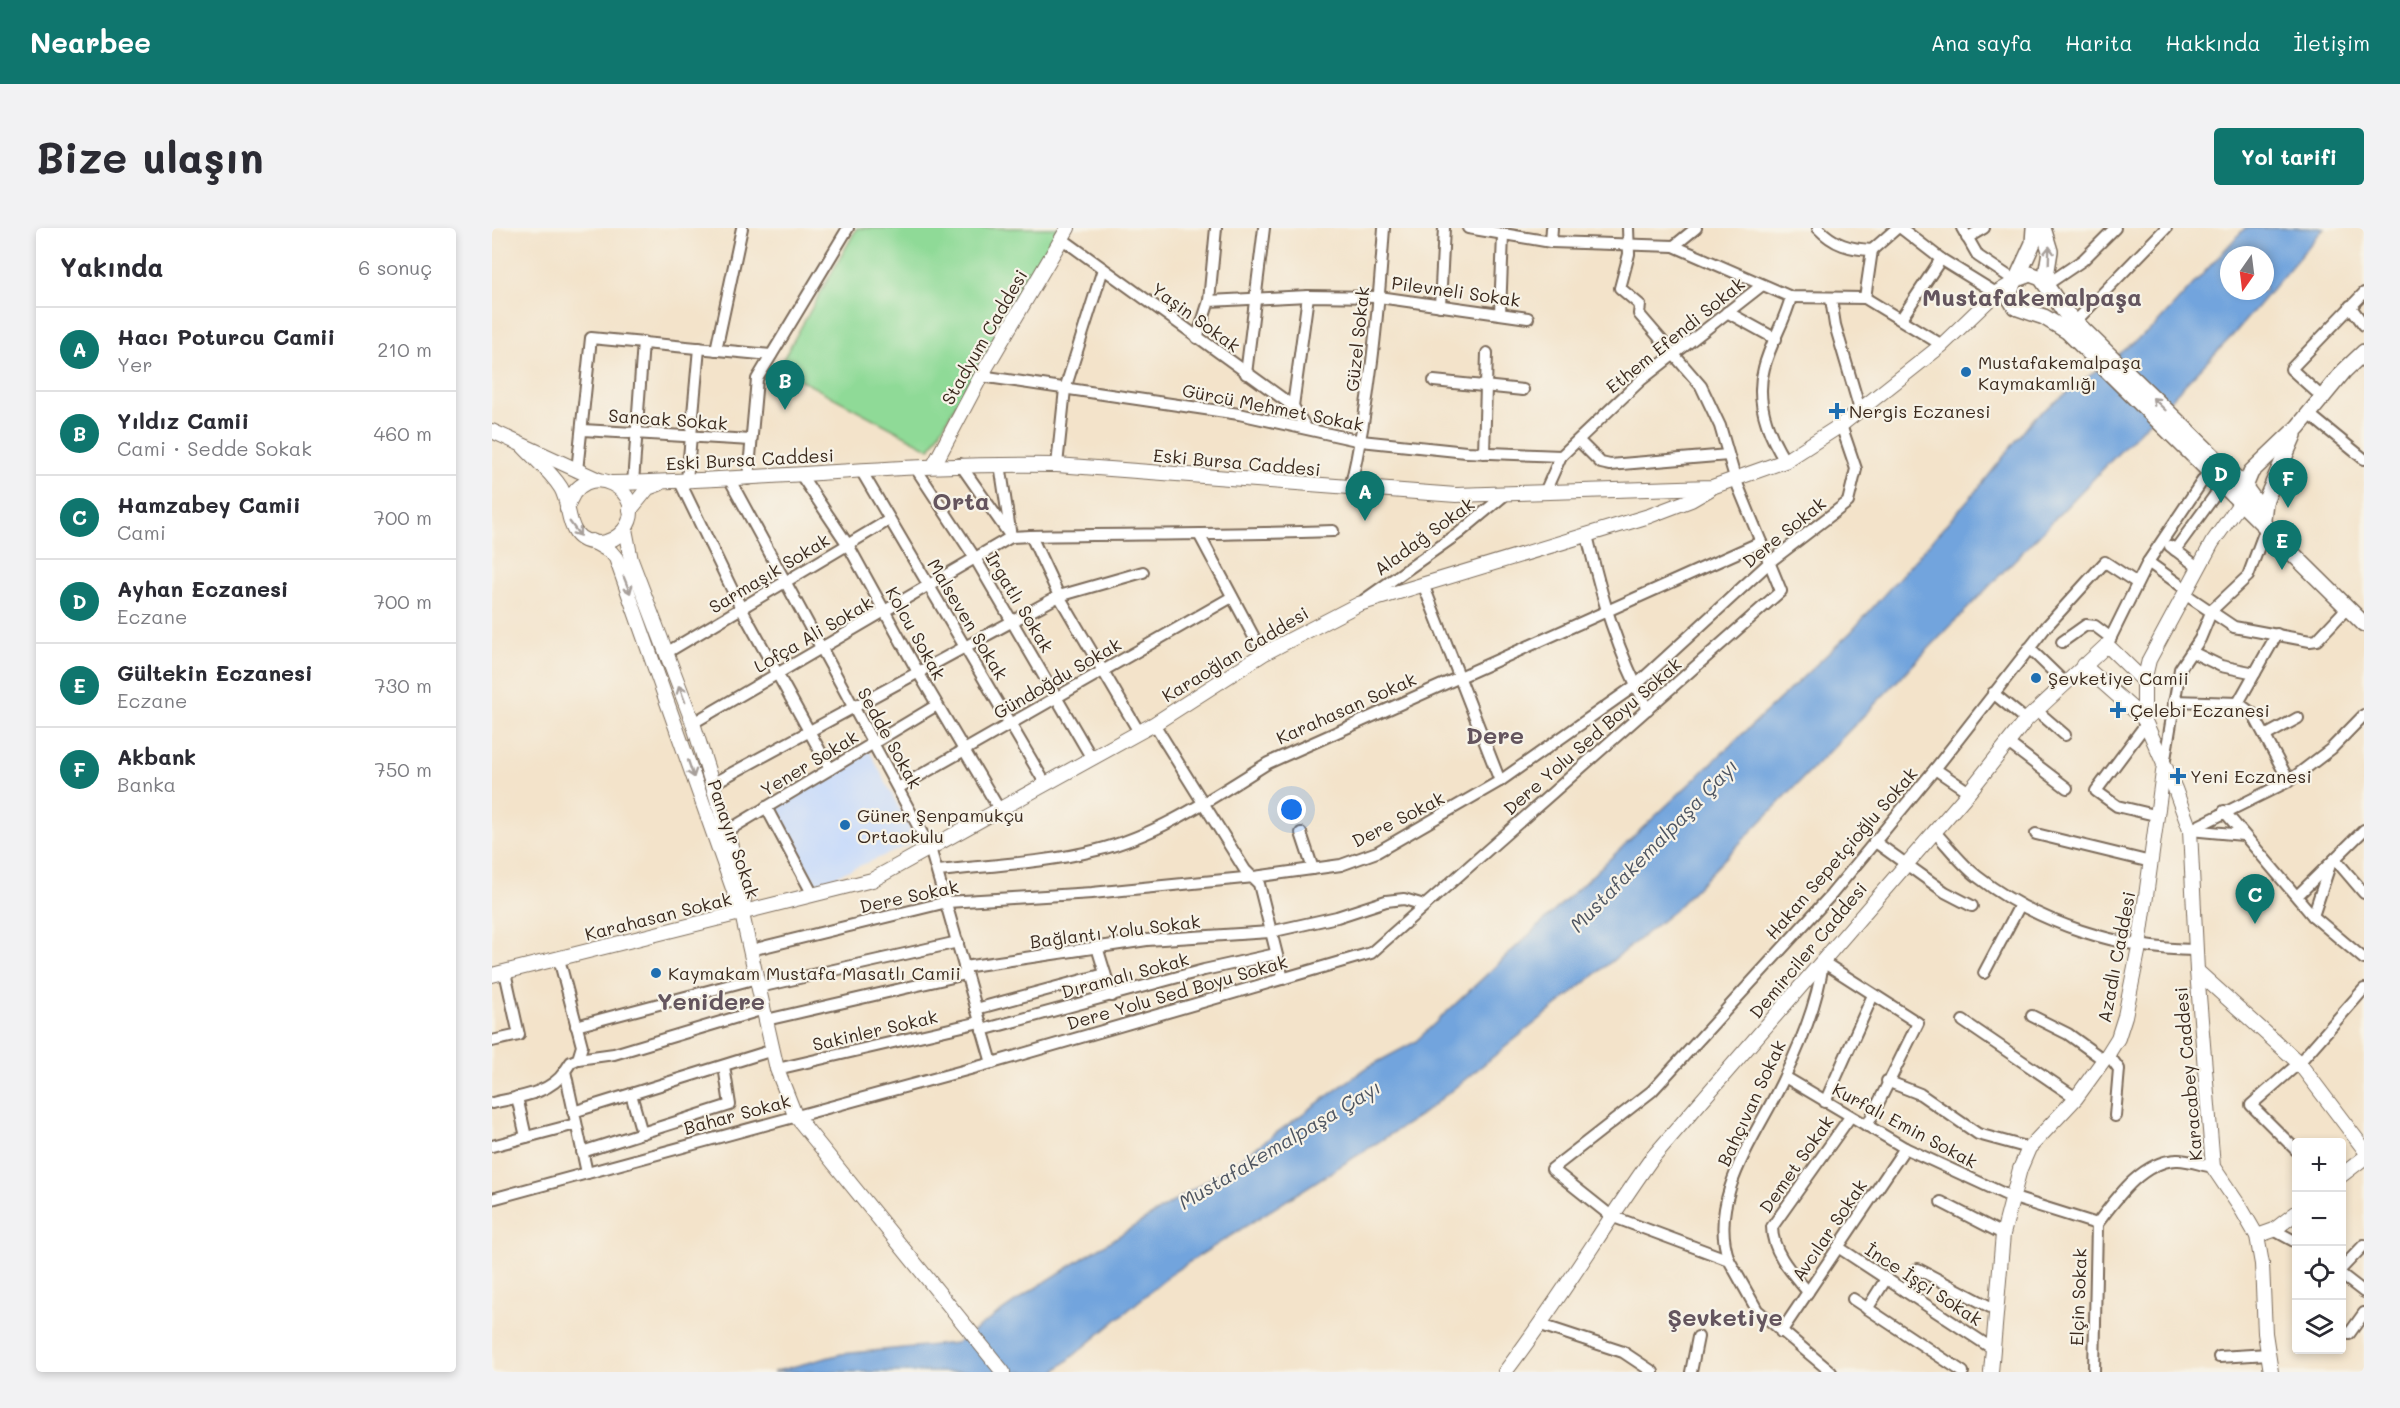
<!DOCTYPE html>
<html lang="tr">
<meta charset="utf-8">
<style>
body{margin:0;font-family:Mali,sans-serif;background:#f2f2f3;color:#2b2b33}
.controls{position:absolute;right:18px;bottom:18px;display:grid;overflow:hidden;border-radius:6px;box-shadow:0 3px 9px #0003}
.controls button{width:54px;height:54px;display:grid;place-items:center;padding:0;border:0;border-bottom:2px solid #e1e1e2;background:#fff;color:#2b2b33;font:30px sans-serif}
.compass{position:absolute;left:1728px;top:18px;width:54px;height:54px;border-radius:50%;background:#fff;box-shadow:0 3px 9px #0003;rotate:194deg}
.you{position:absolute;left:800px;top:582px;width:21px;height:21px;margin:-15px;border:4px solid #fff;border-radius:50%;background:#1a73e8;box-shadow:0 0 0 9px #1a73e833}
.badge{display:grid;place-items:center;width:39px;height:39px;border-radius:50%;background:#0f766e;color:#fff;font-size:20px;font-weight:700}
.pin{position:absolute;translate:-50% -50px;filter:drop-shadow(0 2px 3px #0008)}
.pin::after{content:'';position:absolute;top:32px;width:21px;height:18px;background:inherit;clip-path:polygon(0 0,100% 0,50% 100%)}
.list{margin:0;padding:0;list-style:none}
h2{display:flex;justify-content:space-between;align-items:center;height:78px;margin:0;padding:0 24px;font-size:26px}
h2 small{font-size:20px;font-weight:400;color:#7c7c81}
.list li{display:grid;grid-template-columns:39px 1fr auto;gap:18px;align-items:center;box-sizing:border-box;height:84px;padding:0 24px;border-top:2px solid #e1e1e2}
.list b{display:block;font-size:22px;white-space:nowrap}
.list p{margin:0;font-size:20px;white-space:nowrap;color:#7c7c81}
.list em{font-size:20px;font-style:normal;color:#7c7c81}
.icon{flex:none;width:33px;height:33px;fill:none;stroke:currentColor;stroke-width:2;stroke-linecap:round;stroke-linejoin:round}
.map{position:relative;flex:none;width:1872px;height:1144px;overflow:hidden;border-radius:6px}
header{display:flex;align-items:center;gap:36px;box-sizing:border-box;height:84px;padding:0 30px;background:#0f766e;color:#fff}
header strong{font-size:28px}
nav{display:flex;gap:33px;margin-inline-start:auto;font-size:21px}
.intro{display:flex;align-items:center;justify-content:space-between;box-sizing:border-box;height:144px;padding:0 36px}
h1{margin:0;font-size:42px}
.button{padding:15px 27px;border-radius:6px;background:#0f766e;color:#fff;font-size:21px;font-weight:700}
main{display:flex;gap:36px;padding:0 36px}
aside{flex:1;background:#fff;border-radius:6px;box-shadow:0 3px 9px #0003}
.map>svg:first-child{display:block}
.built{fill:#cadcf9}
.green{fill:#8fda97;stroke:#65825a;stroke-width:1.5}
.water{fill:#72a4dd;stroke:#56677e;stroke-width:1.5;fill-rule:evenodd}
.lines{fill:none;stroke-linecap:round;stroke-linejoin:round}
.minor-casing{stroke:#7b6b5a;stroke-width:14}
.tertiary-casing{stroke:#7b6b5a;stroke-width:16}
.secondary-casing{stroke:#7b6b5a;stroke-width:18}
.minor{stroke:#fff;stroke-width:10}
.tertiary{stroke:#fff;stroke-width:14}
.secondary{stroke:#fff;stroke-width:15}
.oneway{stroke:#a79f9a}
.poi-dot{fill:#1f6fb2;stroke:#f7f3e8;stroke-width:2}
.labels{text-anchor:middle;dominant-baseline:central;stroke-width:4.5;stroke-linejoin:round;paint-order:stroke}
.street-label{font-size:18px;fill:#3b2a1e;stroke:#f7f3e8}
.poi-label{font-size:18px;fill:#3b2a1e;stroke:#f7f3e8;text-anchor:start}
.water-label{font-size:20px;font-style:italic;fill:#4e5561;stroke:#f7f3e8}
.district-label{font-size:24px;font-weight:bold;fill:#64555e;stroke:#f7f3e8}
</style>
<header>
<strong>Nearbee</strong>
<nav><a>Ana sayfa</a><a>Harita</a><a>Hakkında</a><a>İletişim</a></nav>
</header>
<div class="intro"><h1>Bize ulaşın</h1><a class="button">Yol tarifi</a></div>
<main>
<aside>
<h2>Yakında<small>6 sonuç</small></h2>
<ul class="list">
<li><span class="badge">A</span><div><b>Hacı Poturcu Camii</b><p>Yer</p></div><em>210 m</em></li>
<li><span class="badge">B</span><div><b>Yıldız Camii</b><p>Cami · Sedde Sokak</p></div><em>460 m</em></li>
<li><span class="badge">C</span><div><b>Hamzabey Camii</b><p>Cami</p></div><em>700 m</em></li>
<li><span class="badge">D</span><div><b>Ayhan Eczanesi</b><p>Eczane</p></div><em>700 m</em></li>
<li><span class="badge">E</span><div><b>Gültekin Eczanesi</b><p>Eczane</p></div><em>730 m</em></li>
<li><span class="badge">F</span><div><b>Akbank</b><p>Banka</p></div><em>750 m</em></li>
</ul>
</aside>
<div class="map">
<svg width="1872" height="1144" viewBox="0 0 1872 1144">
<rect width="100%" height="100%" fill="#f7f3e8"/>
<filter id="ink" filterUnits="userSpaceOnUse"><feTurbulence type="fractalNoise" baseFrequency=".0167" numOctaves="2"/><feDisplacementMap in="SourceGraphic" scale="12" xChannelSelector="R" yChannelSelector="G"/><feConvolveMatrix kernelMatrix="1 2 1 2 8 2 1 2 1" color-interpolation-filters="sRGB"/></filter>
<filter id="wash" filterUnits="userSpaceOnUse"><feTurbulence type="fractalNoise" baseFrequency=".008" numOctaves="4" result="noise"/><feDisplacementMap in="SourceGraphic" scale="24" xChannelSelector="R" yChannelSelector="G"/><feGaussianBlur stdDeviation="1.35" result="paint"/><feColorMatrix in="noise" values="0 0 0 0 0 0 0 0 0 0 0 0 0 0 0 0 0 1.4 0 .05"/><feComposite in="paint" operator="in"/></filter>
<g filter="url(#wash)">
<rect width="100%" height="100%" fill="#f3e3ca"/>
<polygon class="built" points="377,522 425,614 324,656 281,580"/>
<polygon class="green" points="365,0 567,0 438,221 286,140"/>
<path class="water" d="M 1753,0 L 1832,0 L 1741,107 L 1182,683 L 929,887 L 683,1043 L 562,1144 L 281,1144 L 349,1126 L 464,1115 L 542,1061 L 737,939 L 876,839 L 923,814 L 1359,404 L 1490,256 L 1542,190 L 1663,98 ZM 1737,27 L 1773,27 L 1773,63 L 1737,63 Z"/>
</g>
<g filter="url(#ink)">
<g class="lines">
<g class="minor-casing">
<g id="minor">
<polyline points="976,0 1059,14 1182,18 1204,0"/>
<path d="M 1326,0 C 1342,17 1358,21 1380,22 L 1405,0"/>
<polyline points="1409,0 1449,31 1504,65"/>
<polyline points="1470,0 1486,28 1522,52"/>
<polyline points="569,10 801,178 813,198"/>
<polyline points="1475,10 1492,0"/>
<polyline points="1059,14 1060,0"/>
<polyline points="1182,18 1299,69 1373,70 1450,117"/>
<polyline points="1554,57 1591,32 1623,0"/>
<polyline points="1373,70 1380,22"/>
<polyline points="1339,71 1343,97 1368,182"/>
<polyline points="717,73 724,0"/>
<polyline points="948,78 952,0"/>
<polyline points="1858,78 1872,97"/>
<polyline points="1235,84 1284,111"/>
<polyline points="1008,86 1011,7"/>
<polyline points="1409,91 1449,31"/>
<polyline points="1583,94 1674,0"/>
<polyline points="705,110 717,73 816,68 887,69 1036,90"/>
<polyline points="224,122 250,0"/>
<polyline points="754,146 772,0"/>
<polyline points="489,148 747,186 869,213 974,224 1069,228"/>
<polyline points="942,153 1031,162"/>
<polyline points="1830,169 1799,141 1872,65"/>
<polyline points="801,178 816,68"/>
<polyline points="1817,186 1872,231"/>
<polyline points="91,202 259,212"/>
<polyline points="1087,213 1109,235 1118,237 1236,227"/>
<polyline points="992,225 995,125"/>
<path d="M 1293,233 C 1276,206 1263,172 1272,140 C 1278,115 1293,94 1299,69"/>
<polyline points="508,236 519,309 539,308 567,368 647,504"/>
<polyline points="565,237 573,161 611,41"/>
<polyline points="423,239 483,330 599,529"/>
<polyline points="85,243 99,110 279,127"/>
<polyline points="370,244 553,555"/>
<polyline points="309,247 356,317 426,444 507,581"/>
<polyline points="256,251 265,151 356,0"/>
<polyline points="187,252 249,380 338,541"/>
<polyline points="195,252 207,120"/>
<polyline points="238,252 438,620 500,835"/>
<polyline points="141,255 151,114"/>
<path d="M 858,261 C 878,175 886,88 892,0"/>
<polyline points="1053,264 1069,228 1149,152 1269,58"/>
<path d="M 1095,307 C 1110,371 1125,423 1156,481"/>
<path d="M 539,308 C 639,306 740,307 841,303"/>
<polyline points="708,308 771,426"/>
<polyline points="1678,318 1707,340"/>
<polyline points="1683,322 1731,256"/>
<polyline points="1656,334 1695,362"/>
<polyline points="931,356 1008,553"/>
<polyline points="1693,366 1742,399 1818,413 1825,412 1856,379"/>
<polyline points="872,372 967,305 1015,265"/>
<polyline points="1570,414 1594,397 1603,398 1619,410"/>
<polyline points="1615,417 1656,334 1717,243"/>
<polyline points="1537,420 1572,454"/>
<polyline points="1700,424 1729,438 1763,445"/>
<polyline points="174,425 397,292"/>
<polyline points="1501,465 1534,492"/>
<polyline points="1682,473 1746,475 1761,486 1797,553"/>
<polyline points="1746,475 1785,406"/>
<polyline points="1544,482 1573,507"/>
<polyline points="201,495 519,309 468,236"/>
<polyline points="662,496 753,642 767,656 791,751"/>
<polyline points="1654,496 1604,563 1625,578 1663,587"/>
<polyline points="1773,508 1806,490"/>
<polyline points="1516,515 1575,560"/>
<polyline points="1672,537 1688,441 1708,411 1720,382 1756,348 1775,297"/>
<polyline points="1443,541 1477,564"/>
<polyline points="220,556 567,368 651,344"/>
<polyline points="406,560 740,369"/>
<polyline points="274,579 321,667"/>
<polyline points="1732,583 1821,688 1872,731"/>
<polyline points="1698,602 1797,553 1839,521 1872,487"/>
<polyline points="1698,602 1751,607"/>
<polyline points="235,603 445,477"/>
<path d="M 1442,603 C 1456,618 1470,637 1486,649 C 1546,696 1628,721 1703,722"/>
<polyline points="809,605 821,641"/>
<polyline points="1544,606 1659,634"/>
<polyline points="1382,613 1453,664 1480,678"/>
<polyline points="1843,631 1872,665"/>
<path d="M 446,643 C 499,637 554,635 605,622 C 667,607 723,568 776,535 L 1269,314"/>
<polyline points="1805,668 1872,602"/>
<polyline points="1821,688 1838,637"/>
<polyline points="605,719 620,768"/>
<polyline points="259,722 455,674 600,665 762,649 849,637 885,624 1008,553 1144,457 1279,333 1356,274 1364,241 1349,197"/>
<polyline points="67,731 90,818 86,831 79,834 73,843 95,945"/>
<polyline points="472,739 655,712 778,704 845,689 894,673 912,671 932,677"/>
<polyline points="1492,745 1528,677"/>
<polyline points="267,759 466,714"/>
<polyline points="484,781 613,746"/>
<polyline points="1540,788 1576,806 1612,832"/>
<polyline points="274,792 474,746"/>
<polyline points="1471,793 1584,870"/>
<polyline points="84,798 265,750"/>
<polyline points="490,802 712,742 784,726"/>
<polyline points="0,813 27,807 13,744"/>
<polyline points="1616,826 1627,841 1623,888"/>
<polyline points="86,831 122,826 272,781"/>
<polyline points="285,841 488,794"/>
<polyline points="1293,849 1413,920 1519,969 1605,996"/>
<polyline points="1395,853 1428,866 1486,906 1537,920"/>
<polyline points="139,866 150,905"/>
<polyline points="25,869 34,909"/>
<polyline points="1333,874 1381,767"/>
<path d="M 0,875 C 26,869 58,866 73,843"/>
<polyline points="81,884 281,822"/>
<polyline points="0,918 84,896"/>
<polyline points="1804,922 1759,877 1807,835 1872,761"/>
<polyline points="90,924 238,877 232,838"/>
<polyline points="0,971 500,835 879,725 1289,363 1244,253 1228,198 1209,158 1147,86 1148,77 1128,60 1137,26 1136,0"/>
<polyline points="1449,974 1511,1006"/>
<path d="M 1605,996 C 1624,971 1649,934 1684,932 C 1695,931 1709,937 1721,939"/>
<polyline points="1782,1002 1804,1014"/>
<polyline points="1346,1019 1501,1121"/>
<path d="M 1237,1032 C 1214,969 1267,905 1292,850 C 1309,815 1326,773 1331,734 L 1426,795 L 1375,898"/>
<polyline points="1850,1040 1872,1017"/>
<polyline points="1850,1047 1872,1064"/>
<polyline points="1413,1063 1426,1041 1504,1082"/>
<path d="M 1316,1064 C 1300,1045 1280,1024 1280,999 L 1358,889"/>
<polyline points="1361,1071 1471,1144"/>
<polyline points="1375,1081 1394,1051"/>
<polyline points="1049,1097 1131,1124 1161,1144"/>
<polyline points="1289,1104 1413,920"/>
<polyline points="1857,1106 1872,1085"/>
<polyline points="1727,1129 1776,1126"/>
<polyline points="1199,1144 1206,1109"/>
<polyline points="1339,1144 1265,1082 1237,1032 1119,988 1060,941 1160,863 1339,667 1443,541 1554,399 1613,334 1645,355"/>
<polyline points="1602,1144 1605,996"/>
</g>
</g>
<g class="tertiary-casing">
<g id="tertiary">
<polyline points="0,203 107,252"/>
<path d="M 31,218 C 44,232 59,244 69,260 C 81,280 71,315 108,315 C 117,314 126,309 132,302 C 161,265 90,223 75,281"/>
<polyline points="442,237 489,148 576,0"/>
<path d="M 120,255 C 268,253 416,234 565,237 L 964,267 L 1220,259 L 1293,233 L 1349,197 L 1450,117 L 1504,65 L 1518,57"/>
<polyline points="1749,274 1720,315 1657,432 1652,453 1652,491 1683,561 1698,602 1705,743 1721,939 1750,982 1765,1008 1770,1036 1773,1105 1779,1144"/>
<polyline points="138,282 156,260 167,256"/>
<polyline points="100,313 119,324 124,330 250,686 252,670 235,603 201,495 139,332 133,301"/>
<polyline points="1591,437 1652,491"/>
<polyline points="250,686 285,841 303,887 511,1144"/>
<polyline points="1705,743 1807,835 1872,921"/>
<polyline points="0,747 380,652 662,496 771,426 867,376 1157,288 1199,272 1218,261"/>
<polyline points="1850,947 1872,930"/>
<polyline points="1765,1008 1782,1002 1804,985"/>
<path d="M 1013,1144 C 1066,1075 1110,1000 1160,930 L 1477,564 L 1534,492 L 1615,417 L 1652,453"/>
<polyline points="1499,1144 1511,1006 1528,941 1537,920 1584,870 1616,826 1626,810 1633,788 1647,719 1672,537"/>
</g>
</g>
<g class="secondary-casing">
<g id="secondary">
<polyline points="1551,0 1558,23 1553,54"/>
<polyline points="1526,48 1541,15 1542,0"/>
<polyline points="1750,266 1759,244 1806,199 1852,143 1872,124"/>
<polyline points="1771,291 1773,274 1802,207"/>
<polyline points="1771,294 1763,273 1752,258 1572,83 1549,50 1538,46 1522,52 1517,69 1523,79 1552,89 1575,103 1872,396"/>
</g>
</g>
<use href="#minor" class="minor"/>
<use href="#tertiary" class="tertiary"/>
<use href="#secondary" class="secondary"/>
</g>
<defs><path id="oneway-shaft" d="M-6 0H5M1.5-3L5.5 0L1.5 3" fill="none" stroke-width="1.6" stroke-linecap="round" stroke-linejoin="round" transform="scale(1.5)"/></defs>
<g class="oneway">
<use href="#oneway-shaft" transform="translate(1557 27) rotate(-88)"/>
<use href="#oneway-shaft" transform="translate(1667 176) rotate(-136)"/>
<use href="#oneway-shaft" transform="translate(83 301) rotate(54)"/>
<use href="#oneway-shaft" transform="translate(135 357) rotate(68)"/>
<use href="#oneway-shaft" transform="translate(190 466) rotate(-111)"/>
<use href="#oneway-shaft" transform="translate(199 541) rotate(71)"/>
</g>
</g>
<g class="poi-dot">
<circle cx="1474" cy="144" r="6"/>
<path d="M1342 174h6v6h6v6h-6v6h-6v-6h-6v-6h6z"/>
<circle cx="1544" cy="450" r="6"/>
<path d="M1623 473h6v6h6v6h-6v6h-6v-6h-6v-6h6z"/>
<path d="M1683 539h6v6h6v6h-6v6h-6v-6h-6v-6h6z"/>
<circle cx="353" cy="597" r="6"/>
<circle cx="164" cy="745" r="6"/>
</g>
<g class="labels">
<g class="street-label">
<text transform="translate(964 63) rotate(8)">Pilevneli Sokak</text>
<text transform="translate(704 89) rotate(36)">Yaşin Sokak</text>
<text transform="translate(1183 107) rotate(-39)">Ethem Efendi Sokak</text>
<text transform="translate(492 109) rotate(-60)">Stadyum Caddesi</text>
<text transform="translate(865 111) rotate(-84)">Güzel Sokak</text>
<text transform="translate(781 179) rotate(11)">Gürcü Mehmet Sokak</text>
<text transform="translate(176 191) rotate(4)">Sancak Sokak</text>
<text transform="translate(258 231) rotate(-3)">Eski Bursa Caddesi</text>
<text transform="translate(745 234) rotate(5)">Eski Bursa Caddesi</text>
<text transform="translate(1292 304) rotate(-39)">Dere Sokak</text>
<text transform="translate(932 308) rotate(-36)">Aladağ Sokak</text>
<text transform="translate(277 345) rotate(-31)">Sarmaşık Sokak</text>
<text transform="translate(528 374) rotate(59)">Irgatlı Sokak</text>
<text transform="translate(476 391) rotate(59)">Malseven Sokak</text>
<text transform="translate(424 405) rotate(61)">Kolcu Sokak</text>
<text transform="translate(321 406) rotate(-30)">Lofça Ali Sokak</text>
<text transform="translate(743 426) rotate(-31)">Karaoğlan Caddesi</text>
<text transform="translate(565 450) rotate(-30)">Gündoğdu Sokak</text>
<text transform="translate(854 480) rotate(-24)">Karahasan Sokak</text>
<text transform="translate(1100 508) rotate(-41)">Dere Yolu Sed Boyu Sokak</text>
<text transform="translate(398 510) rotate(61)">Sedde Sokak</text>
<text transform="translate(317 535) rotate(-31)">Yener Sokak</text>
<text transform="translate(906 591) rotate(-27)">Dere Sokak</text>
<text transform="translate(242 611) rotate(71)">Panayır Sokak</text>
<text transform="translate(1349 625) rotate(-49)">Hakan Sepetçioğlu Sokak</text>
<text transform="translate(417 668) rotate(-12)">Dere Sokak</text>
<text transform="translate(166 688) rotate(-14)">Karahasan Sokak</text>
<text transform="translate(623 703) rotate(-7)">Bağlantı Yolu Sokak</text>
<text transform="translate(1316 722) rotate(-50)">Demirciler Caddesi</text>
<text transform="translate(1624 729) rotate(-79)">Azadlı Caddesi</text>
<text transform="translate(633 747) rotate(-15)">Dıramalı Sokak</text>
<text transform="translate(685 764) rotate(-16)">Dere Yolu Sed Boyu Sokak</text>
<text transform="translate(383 802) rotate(-13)">Sakinler Sokak</text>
<text transform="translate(1696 846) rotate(-95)">Karacabey Caddesi</text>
<text transform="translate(1259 875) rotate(-65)">Bahçıvan Sokak</text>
<text transform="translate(245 886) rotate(-15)">Bahar Sokak</text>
<text transform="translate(1413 897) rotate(28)">Kurfalı Emin Sokak</text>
<text transform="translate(1304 936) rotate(-55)">Demet Sokak</text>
<text transform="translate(1337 1002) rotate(-56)">Avcılar Sokak</text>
<text transform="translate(1432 1056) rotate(33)">İnce İşçi Sokak</text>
<text transform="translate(1586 1069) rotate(-88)">Elçin Sokak</text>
</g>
<g class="poi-label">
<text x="1486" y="134">Mustafakemalpaşa<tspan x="1486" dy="21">Kaymakamlığı</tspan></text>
<text x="1357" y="183">Nergis Eczanesi</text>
<text x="1556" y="450">Şevketiye Camii</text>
<text x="1638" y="482">Çelebi Eczanesi</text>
<text x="1698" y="548">Yeni Eczanesi</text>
<text x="365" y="587">Güner Şenpamukçu<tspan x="365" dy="21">Ortaokulu</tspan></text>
<text x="176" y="745">Kaymakam Mustafa Masatlı Camii</text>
</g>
<g class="water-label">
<text transform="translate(1161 617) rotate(-46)">Mustafakemalpaşa Çayı</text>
<text transform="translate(787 916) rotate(-31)">Mustafakemalpaşa Çayı</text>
</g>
<g class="district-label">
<text x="1540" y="68">Mustafakemalpaşa</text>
<text x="469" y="272">Orta</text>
<text x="1003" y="506">Dere</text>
<text x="219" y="772">Yenidere</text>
<text x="1233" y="1088">Şevketiye</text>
</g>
</g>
</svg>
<div class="controls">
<button>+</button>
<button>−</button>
<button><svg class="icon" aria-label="locate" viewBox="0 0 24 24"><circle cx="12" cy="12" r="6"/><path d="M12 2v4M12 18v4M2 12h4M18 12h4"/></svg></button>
<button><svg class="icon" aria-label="layers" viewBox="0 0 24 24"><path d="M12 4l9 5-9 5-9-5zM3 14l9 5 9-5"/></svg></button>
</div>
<svg class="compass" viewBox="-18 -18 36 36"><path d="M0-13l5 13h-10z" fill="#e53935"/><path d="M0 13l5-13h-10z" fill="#7c7c81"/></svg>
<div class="you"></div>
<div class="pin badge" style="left:873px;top:293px">A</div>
<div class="pin badge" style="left:293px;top:182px">B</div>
<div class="pin badge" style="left:1763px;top:696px">C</div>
<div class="pin badge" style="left:1729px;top:275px">D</div>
<div class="pin badge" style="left:1790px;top:342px">E</div>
<div class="pin badge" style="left:1796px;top:280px">F</div>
</div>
</main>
